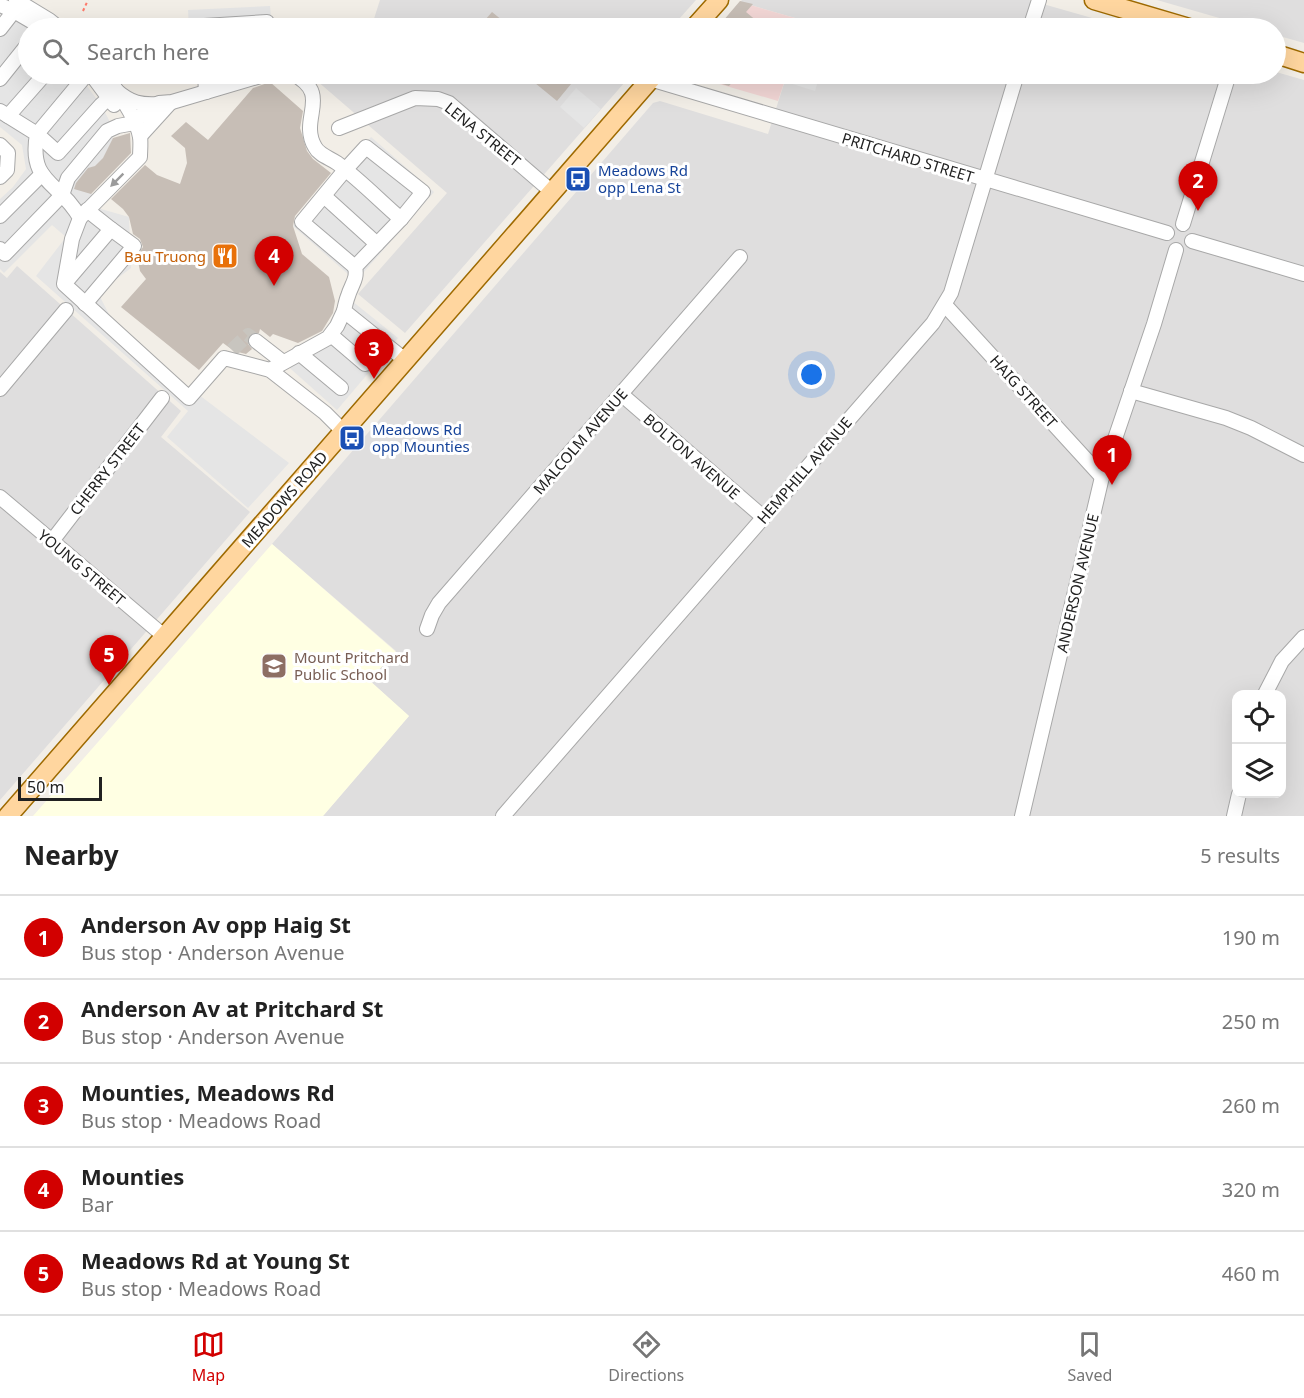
<!DOCTYPE html>
<meta charset="utf-8">
<style>
body{margin:0;font-family:"Noto Sans",sans-serif;background:#f2f2f2;color:#222}
.controls{position:absolute;right:18px;bottom:18px;display:grid;overflow:hidden;border-radius:12px;box-shadow:0 6px 24px #0002}
.controls button{width:54px;height:54px;display:grid;place-items:center;padding:0;border:0;border-bottom:2px solid #e0e0e0;background:#fff;color:#222;font:30px sans-serif}
.scale{position:absolute;left:18px;bottom:15px;width:84px;box-sizing:border-box;padding-left:6px;border:3px solid #212121;border-top:0;font-size:16px;line-height:21px;white-space:nowrap;color:#212121;-webkit-text-stroke:4px #fff;paint-order:stroke}
.you{position:absolute;left:812px;top:375px;width:21px;height:21px;margin:-15px;border:4px solid #fff;border-radius:50%;background:#1a73e8;box-shadow:0 0 0 9px #1a73e833}
.badge{display:grid;place-items:center;width:39px;height:39px;border-radius:50%;background:#d20000;color:#fff;font-size:20px;font-weight:700}
.pin{position:absolute;translate:-50% -50px;filter:drop-shadow(0 2px 3px #0008)}
.pin::after{content:'';position:absolute;top:32px;width:21px;height:18px;background:inherit;clip-path:polygon(0 0,100% 0,50% 100%)}
.list{margin:0;padding:0;list-style:none}
h2{display:flex;justify-content:space-between;align-items:center;height:78px;margin:0;padding:0 24px;font-size:26px}
h2 small{font-size:20px;font-weight:400;color:#767676}
.list li{display:grid;grid-template-columns:39px 1fr auto;gap:18px;align-items:center;box-sizing:border-box;height:84px;padding:0 24px;border-top:2px solid #e0e0e0}
.list b{display:block;font-size:22px;white-space:nowrap}
.list p{margin:0;font-size:20px;white-space:nowrap;color:#767676}
.list em{font-size:20px;font-style:normal;color:#767676}
.icon{flex:none;width:33px;height:33px;fill:none;stroke:currentColor;stroke-width:2;stroke-linecap:round;stroke-linejoin:round}
.map{position:relative;flex:none;width:1304px;height:816px;overflow:hidden}
.search{position:absolute;background:#fff;box-shadow:0 6px 24px #0002;left:18px;right:18px;top:18px;height:66px;display:flex;align-items:center;gap:15px;box-sizing:border-box;padding:0 21px;border-radius:33px;color:#767676;font-size:22px}
.sheet{height:498px;background:#fff}
nav{display:flex;justify-content:space-around;align-items:center;box-sizing:border-box;height:84px;border-top:2px solid #e0e0e0;background:#fff;font-size:16px;color:#767676}
nav a{display:grid;justify-items:center;gap:3px}
nav .on{color:#d20000}
.map>svg:first-child{display:block}
.residential{fill:#dfdede;fill-rule:evenodd}
.commercial{fill:#f3d7d6}
.education{fill:#ffffe3}
.parking{fill:#e5e5e5}
.building{fill:#c7beb6}
.lines{fill:none;stroke-linecap:round;stroke-linejoin:round}
.minor-tunnel{stroke:#c8c5bf;stroke-width:14;stroke-dasharray:14 7;stroke-linecap:butt}
.minor-casing{stroke:#a8a8a8;stroke-width:16}
.major-casing{stroke:#9e6a00;stroke-width:21}
.path{stroke:#ff7a6b;stroke-width:2;stroke-dasharray:3 3;stroke-linecap:butt}
.minor{stroke:#fff;stroke-width:14}
.major{stroke:#ffd69f;stroke-width:18}
.oneway{fill:#9b9b9b}
.labels{text-anchor:middle;dominant-baseline:central;stroke-width:6;stroke-linejoin:round;paint-order:stroke}
.street-label{font-size:15px;fill:#212121;stroke:#fff}
.transit-label{font-size:15px;fill:#164399;stroke:#fff;text-anchor:start}
.food-label{font-size:15px;fill:#c56008;stroke:#fff;text-anchor:end}
.education-label{font-size:15px;fill:#785e54;stroke:#fff;text-anchor:start}
</style>
<div class="map">
<svg width="1304" height="816" viewBox="0 0 1304 816">
<rect width="100%" height="100%" fill="#f2eee7"/>
<g class="residential">
<polygon points="380,0 696,0 671,28 371,28"/>
<polygon points="742,0 1029,0 1127,28 800,28 802,20 740,2"/>
<polygon points="1157,0 1304,0 1304,43 1276,35 1276,28 1254,28"/>
<path d="M 1276,72 L 1304,80 L 1304,816 L 323,816 L 409,716 L 369,680 L 396,651 L 272,544 L 653,103 L 660,101 L 768,134 L 787,74 L 1276,74 ZM 1236,694 L 1282,694 L 1282,794 L 1236,794 Z"/>
<polygon points="309,74 632,74 405,333 358,294 447,193"/>
<polygon points="17,266 181,411 161,437 250,512 0,800 0,272 7,278"/>
</g>
<g class="commercial">
<polygon points="740,2 802,20 800,28 717,28"/>
<polygon points="685,74 787,74 778,101"/>
</g>
<polygon class="education" points="272,544 396,652 369,680 409,716 323,816 33,816"/>
<g class="parking">
<polygon points="270,6 272,28 189,28 188,10"/>
<polygon points="0,14 30,28 28,74 78,74 101,105 109,120 114,144 91,192 101,209 129,217 131,268 98,293 114,324 174,376 289,463 248,508 167,437 188,411 36,276 66,237 52,225 4,273 0,269 0,199 13,187 26,169 22,145 0,127"/>
<polygon points="788,74 820,74 815,91 786,82"/>
<polygon points="576,88 601,109 584,128 560,107"/>
<polygon points="371,137 434,192 356,281 293,226"/>
<polygon points="347,297 398,338 337,410 283,362 315,341 335,322"/>
</g>
<g class="building">
<polygon points="740,1 753,4 746,12 758,22 752,28 717,28"/>
<polygon points="492,12 512,28 478,28"/>
<polygon points="524,74 558,74 571,84 557,101"/>
<polygon points="695,74 739,74 729,86 694,76"/>
<polygon points="270,82 303,111 300,128 307,151 313,159 331,173 295,216 293,226 302,254 329,277 335,301 333,313 322,331 298,343 273,334 270,337 260,329 259,333 253,333 249,336 248,344 252,349 246,354 234,351 223,343 199,370 121,307 146,279 140,271 137,256 143,247 140,239 133,234 129,217 123,209 111,199 145,165 157,175 180,184 187,163 185,148 171,136 186,122 208,140 253,88"/>
<polygon points="130,133 131,153 91,194 74,189 76,183 88,168 95,166 103,158 113,138"/>
</g>
<g class="lines">
<polyline class="minor-tunnel" points="232,350 248,335 256,341"/>
<g class="minor-casing">
<g id="minor">
<polyline points="16,0 49,20 59,28"/>
<polyline points="0,5 14,11 43,28"/>
<polyline points="204,28 204,26 267,22 267,28"/>
<polyline points="1030,28 1039,0"/>
<polyline points="0,29 14,11"/>
<path d="M 87,74 L 37,134 L 58,153 L 101,105 L 117,91 C 131,103 141,105 158,104"/>
<polyline points="91,74 114,105"/>
<polyline points="205,74 206,92"/>
<path d="M 293,74 C 333,95 298,118 315,147 C 319,155 330,158 337,163 C 360,180 380,201 401,219 L 355,267 C 358,279 351,285 348,296 C 346,301 345,306 344,311 L 405,360"/>
<polyline points="0,79 28,44"/>
<polyline points="650,79 1167,233"/>
<path d="M 0,111 L 37,134 C 28,184 60,181 80,218 L 72,239 L 64,284 L 189,398 L 224,358 L 270,370 L 325,413 L 343,431"/>
<polyline points="8,116 45,74"/>
<polyline points="339,128 415,98 438,99 449,103 551,191"/>
<polyline points="140,136 170,103"/>
<polyline points="0,145 8,153 7,170 0,177"/>
<polyline points="324,196 377,244"/>
<polyline points="0,216 42,174"/>
<path d="M 80,218 L 140,157 C 140,151 141,143 140,137 C 137,118 116,89 105,74"/>
<polyline points="1183,224 1229,74"/>
<polyline points="1192,241 1304,274"/>
<polyline points="0,249 5,254 62,195 68,178 107,131 118,126 129,124 159,103 172,102 267,74"/>
<polyline points="355,267 302,222 345,170 366,147 423,192 401,219"/>
<polyline points="65,283 111,229 87,210"/>
<polyline points="85,304 134,246 111,229"/>
<polyline points="945,305 1102,477"/>
<polyline points="331,335 365,364"/>
<polyline points="256,341 283,362"/>
<polyline points="299,353 341,388"/>
<polyline points="270,370 328,338 337,326 344,311"/>
<polyline points="0,389 66,310"/>
<polyline points="1131,391 1226,418 1251,428 1304,455"/>
<polyline points="621,394 763,517"/>
<polyline points="0,497 164,636"/>
<polyline points="52,541 162,398"/>
<polyline points="427,629 432,615 439,603 740,257"/>
<polyline points="1265,694 1282,661 1304,637"/>
<polyline points="503,816 933,323 951,293 1017,74"/>
<polyline points="1022,816 1102,477 1154,324 1176,250"/>
<polyline points="1234,816 1239,794"/>
</g>
</g>
<g class="major-casing">
<g id="major">
<polyline points="1094,0 1189,28"/>
<polyline points="694,28 719,0"/>
<polyline points="1276,54 1304,63"/>
<polyline points="8,816 655,74"/>
</g>
</g>
<polyline class="path" points="83,11 88,0"/>
<use href="#minor" class="minor"/>
<use href="#major" class="major"/>
</g>
<defs><path id="oneway-solid" d="M-6-.8H1V-3.2L6.5 0L1 3.2V.8H-6Z" transform="scale(1.5)"/></defs>
<use class="oneway" href="#oneway-solid" transform="translate(117 180) rotate(135)"/>
<defs>
<g id="bus-square" transform="scale(1.35)"><rect x="-9" y="-9" width="18" height="18" rx="4" fill="#1a4fb4" stroke="#fff"/><path d="M-5-6H5V4H4V6H2V4H-2V6H-4V4H-5ZM-3.5-4V0h7V-4ZM-3.5 1.2v1.5H-2V1.2ZM2 1.2v1.5H3.5V1.2Z" fill="#fff"/></g>
<g id="restaurant-square" transform="scale(1.35)"><rect x="-9" y="-9" width="18" height="18" rx="4" fill="#e8710a" stroke="#fff"/><path d="M-5-6h1v4h1v-4h1v4h1v-4h1v5L-1.5 .5V6h-2V.5L-5-1ZM5-6V6H3V1.5H1.5Q1.5-4 5-6Z" fill="#fff"/></g>
<g id="school-square" transform="scale(1.35)"><rect x="-9" y="-9" width="18" height="18" rx="4" fill="#8d6e63" stroke="#fff"/><path d="M0-5L7-2L0 1L-7-2ZM-4 1L0 2.5L4 1V4Q0 6-4 4Z" fill="#fff"/></g>
</defs>
<g fill-rule="evenodd">
<use href="#bus-square" x="578" y="179"/>
<use href="#restaurant-square" x="225" y="256"/>
<use href="#bus-square" x="352" y="438"/>
<use href="#school-square" x="274" y="666"/>
</g>
<g class="labels">
<g class="street-label">
<text transform="translate(483 134) rotate(39)">LENA STREET</text>
<text transform="translate(908 157) rotate(17)">PRITCHARD STREET</text>
<text transform="translate(1024 391) rotate(48)">HAIG STREET</text>
<text transform="translate(580 441) rotate(-49)">MALCOLM AVENUE</text>
<text transform="translate(692 456) rotate(41)">BOLTON AVENUE</text>
<text transform="translate(107 469) rotate(-52)">CHERRY STREET</text>
<text transform="translate(804 470) rotate(-49)">HEMPHILL AVENUE</text>
<text transform="translate(284 499) rotate(-49)">MEADOWS ROAD</text>
<text transform="translate(82 567) rotate(40)">YOUNG STREET</text>
<text transform="translate(1077 583) rotate(-77)">ANDERSON AVENUE</text>
</g>
<g class="transit-label">
<text x="598" y="170">Meadows Rd<tspan x="598" dy="17">opp Lena St</tspan></text>
<text x="372" y="429">Meadows Rd<tspan x="372" dy="17">opp Mounties</tspan></text>
</g>
<g class="food-label">
<text x="206" y="256">Bau Truong</text>
</g>
<g class="education-label">
<text x="294" y="657">Mount Pritchard<tspan x="294" dy="17">Public School</tspan></text>
</g>
</g>
</svg>
<div class="controls">
<button><svg class="icon" aria-label="locate" viewBox="0 0 24 24"><circle cx="12" cy="12" r="6"/><path d="M12 2v4M12 18v4M2 12h4M18 12h4"/></svg></button>
<button><svg class="icon" aria-label="layers" viewBox="0 0 24 24"><path d="M12 4l9 5-9 5-9-5zM3 14l9 5 9-5"/></svg></button>
</div>
<div class="scale">50 m</div>
<div class="you"></div>
<div class="pin badge" style="left:1112px;top:485px">1</div>
<div class="pin badge" style="left:1198px;top:211px">2</div>
<div class="pin badge" style="left:374px;top:379px">3</div>
<div class="pin badge" style="left:274px;top:286px">4</div>
<div class="pin badge" style="left:109px;top:685px">5</div>
<div class="search"><svg class="icon" aria-label="search" viewBox="0 0 24 24"><circle cx="10" cy="10" r="6"/><path d="M15 15l6 6"/></svg>Search here</div>
</div>
<section class="sheet">
<h2>Nearby<small>5 results</small></h2>
<ul class="list">
<li><span class="badge">1</span><div><b>Anderson Av opp Haig St</b><p>Bus stop · Anderson Avenue</p></div><em>190 m</em></li>
<li><span class="badge">2</span><div><b>Anderson Av at Pritchard St</b><p>Bus stop · Anderson Avenue</p></div><em>250 m</em></li>
<li><span class="badge">3</span><div><b>Mounties, Meadows Rd</b><p>Bus stop · Meadows Road</p></div><em>260 m</em></li>
<li><span class="badge">4</span><div><b>Mounties</b><p>Bar</p></div><em>320 m</em></li>
<li><span class="badge">5</span><div><b>Meadows Rd at Young St</b><p>Bus stop · Meadows Road</p></div><em>460 m</em></li>
</ul>
</section>
<nav>
<a class="on"><svg class="icon" aria-label="map" viewBox="0 0 24 24"><path d="M3 6l6-2 6 2 6-2v14l-6 2-6-2-6 2zM9 4v14M15 6v14"/></svg>Map</a>
<a><svg class="icon" aria-label="directions" viewBox="0 0 24 24"><path d="M12 3l9 9-9 9-9-9zM9 14v-3h6M13 9l2 2-2 2"/></svg>Directions</a>
<a><svg class="icon" aria-label="saved" viewBox="0 0 24 24"><path d="M7 4h10v16l-5-4-5 4z"/></svg>Saved</a>
</nav>
